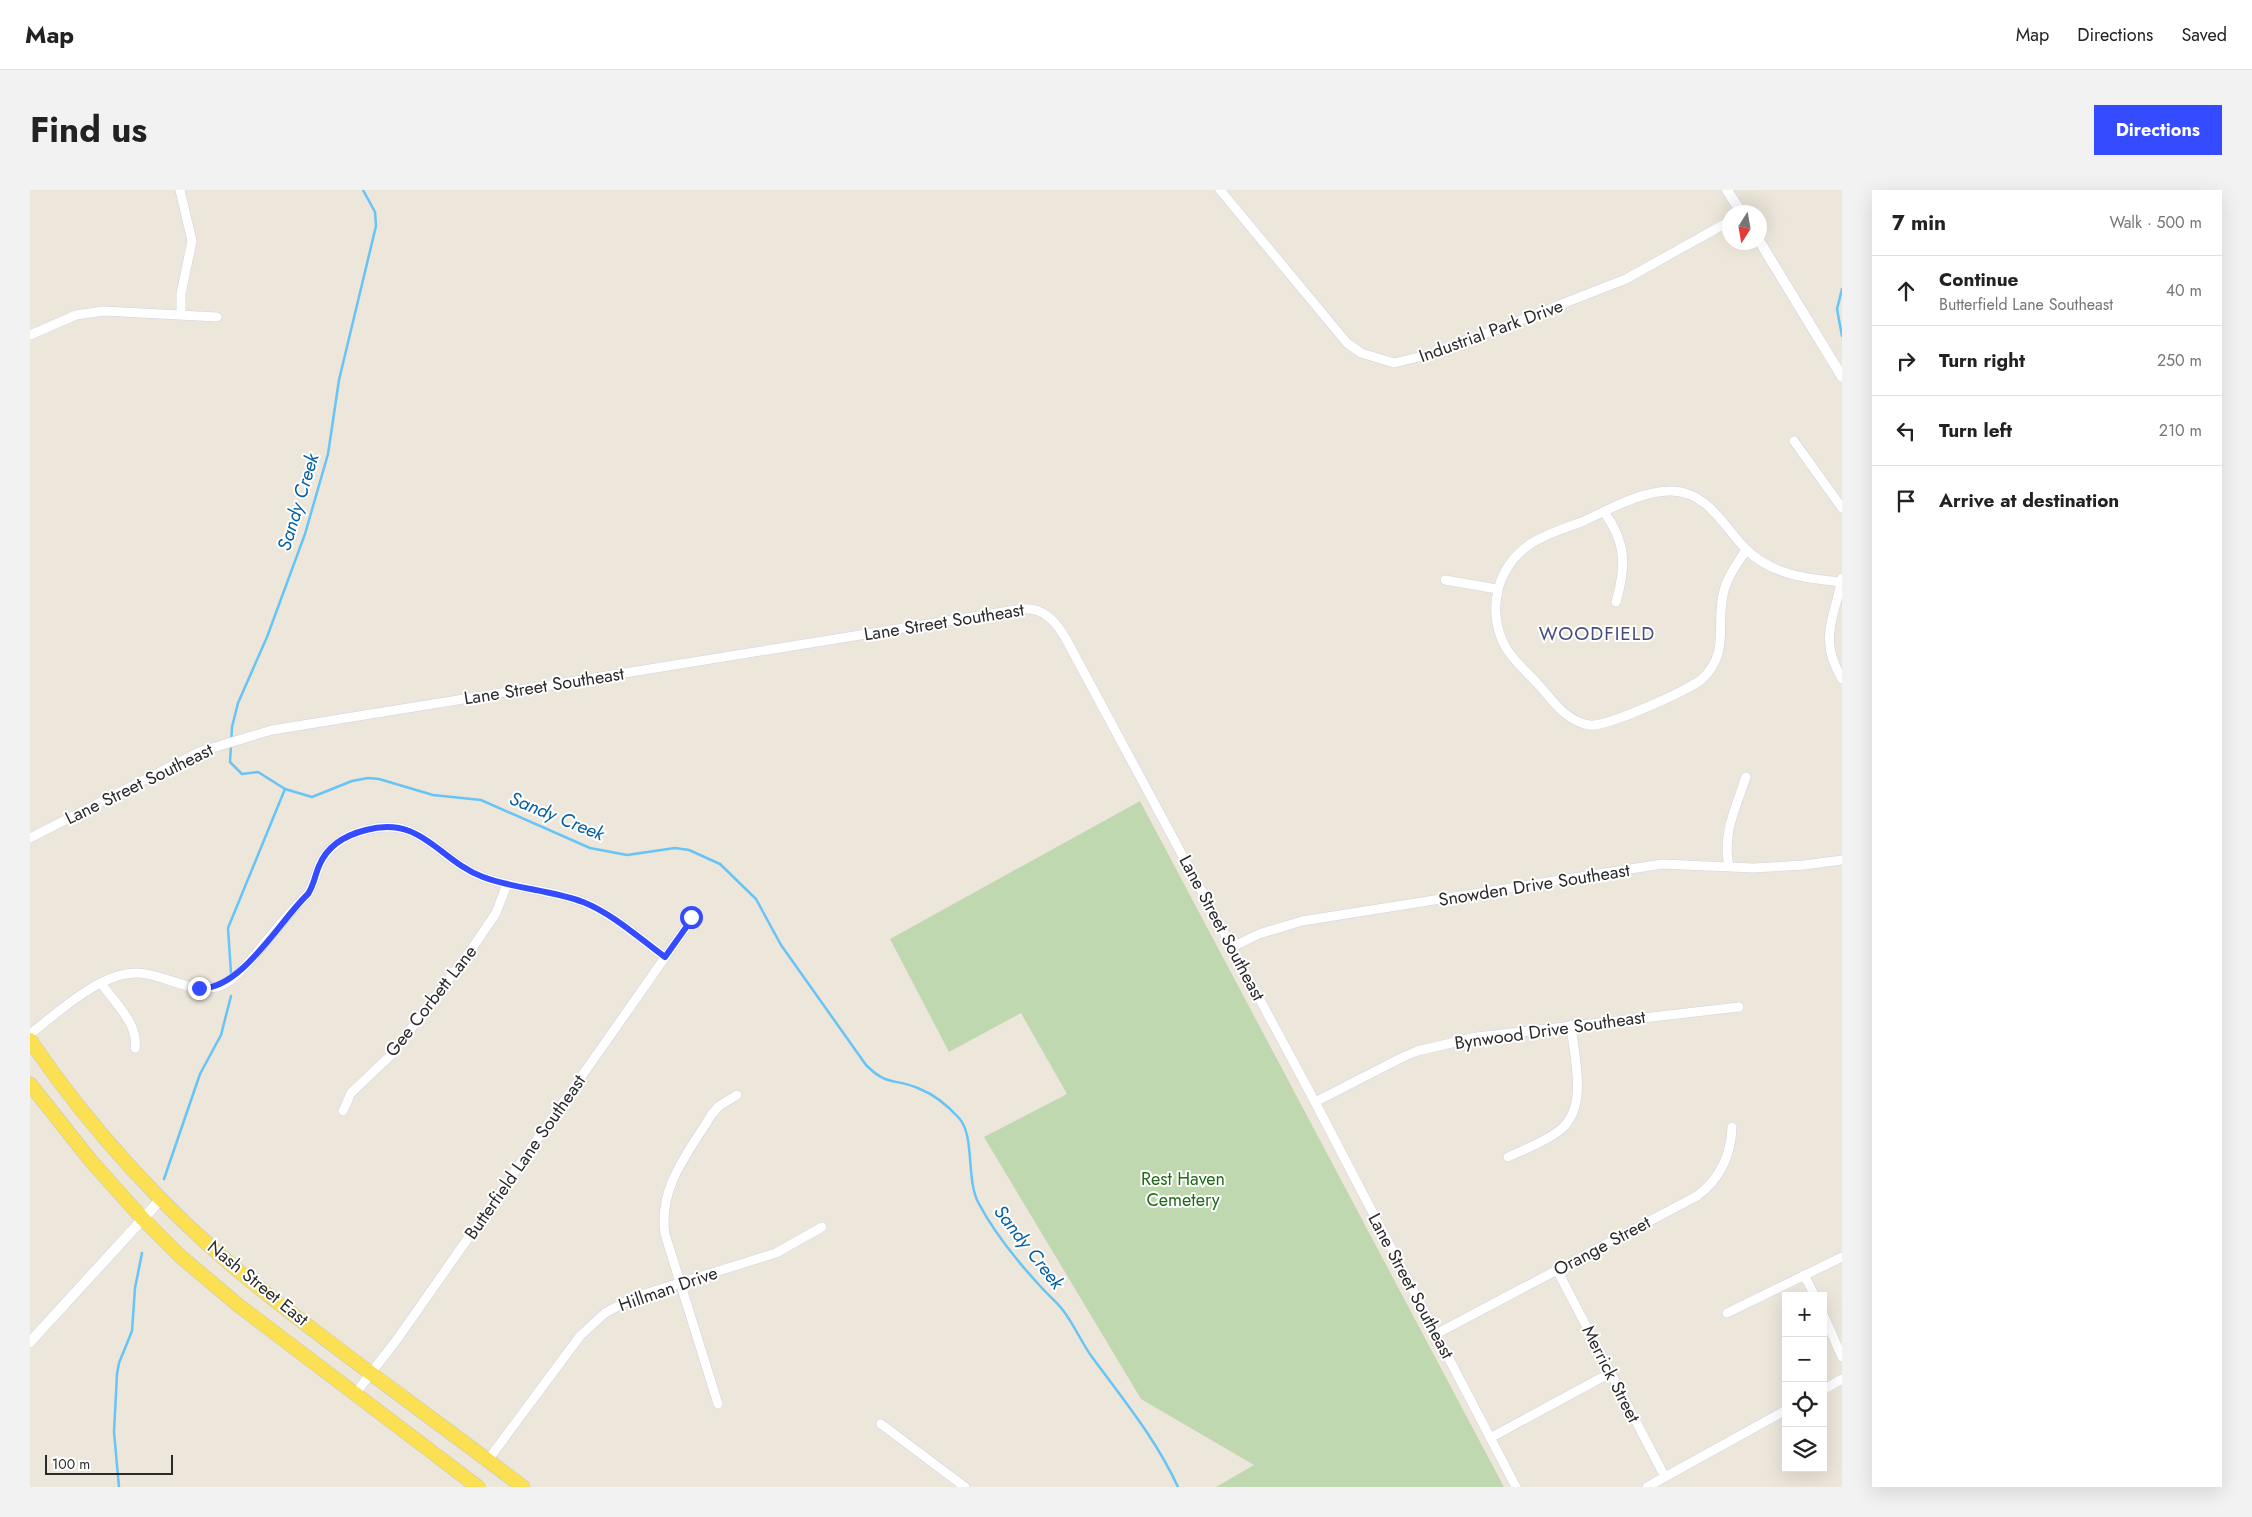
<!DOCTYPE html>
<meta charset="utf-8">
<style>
body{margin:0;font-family:Jost,sans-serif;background:#f2f2f2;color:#222}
.controls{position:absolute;right:15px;bottom:15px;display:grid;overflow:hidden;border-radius:0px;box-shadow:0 5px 20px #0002}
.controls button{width:45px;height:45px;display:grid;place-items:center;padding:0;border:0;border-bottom:1px solid #e0e0e0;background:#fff;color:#222;font:25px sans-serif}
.compass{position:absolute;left:1692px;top:15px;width:45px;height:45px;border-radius:50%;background:#fff;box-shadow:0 5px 20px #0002;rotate:191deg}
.scale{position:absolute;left:15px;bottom:12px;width:128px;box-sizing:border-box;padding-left:5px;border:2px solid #2a2a2a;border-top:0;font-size:14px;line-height:18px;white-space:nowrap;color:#2a2a2a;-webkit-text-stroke:4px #fff;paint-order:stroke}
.stop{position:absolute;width:15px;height:15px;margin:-11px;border:4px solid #354bff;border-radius:50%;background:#fff}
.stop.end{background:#354bff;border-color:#fff;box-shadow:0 1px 5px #0008}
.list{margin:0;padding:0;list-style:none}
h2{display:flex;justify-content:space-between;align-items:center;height:65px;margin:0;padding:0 20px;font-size:21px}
h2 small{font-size:16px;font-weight:400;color:#767676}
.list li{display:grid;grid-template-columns:32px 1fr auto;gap:15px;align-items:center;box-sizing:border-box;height:70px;padding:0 20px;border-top:1px solid #e0e0e0}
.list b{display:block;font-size:19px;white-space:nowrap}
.list p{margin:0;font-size:16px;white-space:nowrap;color:#767676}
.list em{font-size:16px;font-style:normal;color:#767676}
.icon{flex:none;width:28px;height:28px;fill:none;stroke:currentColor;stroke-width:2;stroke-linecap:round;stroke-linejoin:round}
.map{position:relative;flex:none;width:1812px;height:1297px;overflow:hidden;border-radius:0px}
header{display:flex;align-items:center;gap:30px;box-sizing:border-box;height:70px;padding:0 25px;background:#fff;border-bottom:1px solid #e0e0e0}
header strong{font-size:24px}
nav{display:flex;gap:28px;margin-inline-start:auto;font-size:18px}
.intro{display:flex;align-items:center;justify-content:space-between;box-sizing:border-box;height:120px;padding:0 30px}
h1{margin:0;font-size:35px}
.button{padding:12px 22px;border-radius:0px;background:#354bff;color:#fff;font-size:18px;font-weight:700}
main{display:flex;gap:30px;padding:0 30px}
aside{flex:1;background:#fff;border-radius:0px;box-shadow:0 5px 20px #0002}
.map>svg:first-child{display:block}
.cemetery{fill:#c0d8b0}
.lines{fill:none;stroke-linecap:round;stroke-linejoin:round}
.stream{stroke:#66c4f7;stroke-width:2.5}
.minor-casing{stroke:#d0d2e4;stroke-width:10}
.tertiary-casing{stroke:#d0d2e4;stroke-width:11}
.primary-casing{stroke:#c8c8c8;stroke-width:15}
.minor{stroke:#fff;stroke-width:9}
.tertiary{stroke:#fff;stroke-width:10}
.primary{stroke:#fae052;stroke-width:14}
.route{stroke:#354bff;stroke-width:6}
.labels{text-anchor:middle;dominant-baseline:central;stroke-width:4;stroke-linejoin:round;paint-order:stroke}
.street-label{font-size:18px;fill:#2a2a2a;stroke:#fff}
.park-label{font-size:18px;fill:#206b15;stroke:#fff}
.water-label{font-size:19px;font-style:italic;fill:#0460a3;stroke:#fff}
.neighbourhood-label{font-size:19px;letter-spacing:1px;fill:#474c7d;stroke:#fff}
</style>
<header>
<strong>Map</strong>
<nav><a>Map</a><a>Directions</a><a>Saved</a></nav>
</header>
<div class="intro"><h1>Find us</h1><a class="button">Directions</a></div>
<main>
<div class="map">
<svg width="1812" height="1297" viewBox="0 0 1812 1297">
<rect width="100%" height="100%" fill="#ede6da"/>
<polygon class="cemetery" points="1110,611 1474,1297 1186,1297 1224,1275 1111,1209 954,947 1037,904 991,823 919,862 860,749"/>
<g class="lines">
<g class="stream">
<path d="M 333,0 L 345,22 L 346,36 L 309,190 L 298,264 L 275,344 L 237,447 L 208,513 L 202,537 L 200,572 L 212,584 L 228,582 L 255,599 L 282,607 L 322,591 L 338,588 L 349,589 L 403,605 L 451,610 L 560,658 L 597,665 L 645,658 L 659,660 L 690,674 L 726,709 L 751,755 L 836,875 C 859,898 864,887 890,899 C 905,905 918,916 929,928 C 945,946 936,988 948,1012 C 964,1043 988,1072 1011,1097 C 1018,1105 1026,1111 1032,1119 C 1044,1134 1051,1152 1062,1167 C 1093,1209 1126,1249 1148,1297"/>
<polyline points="1812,99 1807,119 1812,146"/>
<polyline points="201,783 198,738 255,599"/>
<polyline points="134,989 170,884 191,845 201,806"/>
<polyline points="89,1297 84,1242 87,1184 89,1173 102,1141 105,1098 112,1063"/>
</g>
<g class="minor-casing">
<g id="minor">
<polyline points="150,0 162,51 151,104 151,124"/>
<polyline points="1190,0 1317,153 1331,163 1364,173 1409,162 1596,89 1700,31"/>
<polyline points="0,145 46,125 74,121 187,127"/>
<polyline points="1764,251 1812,318"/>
<path d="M 1574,322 C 1597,353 1596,377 1586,412"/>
<path d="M 1716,360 C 1707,374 1696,388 1693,405 C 1686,437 1700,462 1672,489 C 1659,500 1575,538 1559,535 C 1535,531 1522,509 1507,493 C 1495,480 1479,467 1472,450 C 1458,415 1468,377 1499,355 C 1515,344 1536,338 1554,331 C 1580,319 1613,300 1642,301 C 1679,302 1694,338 1717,360 C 1742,385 1779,389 1812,392"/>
<path d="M 1812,388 C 1804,430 1788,448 1812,489"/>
<polyline points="1415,390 1467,399"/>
<path d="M 0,648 L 169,562 L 242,540 L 991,419 C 1013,417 1025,430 1036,449 L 1285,912 L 1486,1297"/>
<path d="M 1699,676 C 1692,644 1706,617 1716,587"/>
<polyline points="1202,757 1229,744 1272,731 1632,674 1723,678 1774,675 1812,670"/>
<path d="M 71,793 C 84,812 109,834 105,858"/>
<path d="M 0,844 C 29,822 70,782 108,783 C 137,784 167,809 196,793 C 207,787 215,776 223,767 C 241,746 258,722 278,704 C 283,695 285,688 288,679 C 295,658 315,645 336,640 C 393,625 407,670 453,687 C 485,699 521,700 553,712 C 583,724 609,748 635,767"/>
<polyline points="1285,912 1371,868 1387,861 1447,847 1709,817"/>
<polyline points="313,921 321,903 361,865 441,760 466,723 477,694"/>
<path d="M 1478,967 C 1495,959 1515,952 1530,940 C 1559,917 1544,867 1541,835"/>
<polyline points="1527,1080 1635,1287"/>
<polyline points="1774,1085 1785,1106"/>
<polyline points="1697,1123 1812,1067"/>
<polyline points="1793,1124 1812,1167"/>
<path d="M 1406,1144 L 1667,1006 C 1690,989 1701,966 1702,937"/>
<polyline points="1793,1200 1812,1189"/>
<polyline points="325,1204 368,1148 657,736 661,727"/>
<path d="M 688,1214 L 635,1044 C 628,997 659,962 682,924 L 689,916 L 707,905"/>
<polyline points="851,1234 935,1297"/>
<polyline points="1460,1248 1580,1183"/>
<polyline points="458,1270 550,1146 575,1123 605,1107 746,1063 792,1037"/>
<polyline points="1617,1297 1756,1220"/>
</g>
</g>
<g class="tertiary-casing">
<g id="tertiary">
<polyline points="1697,0 1711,22"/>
<polyline points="1730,52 1812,187"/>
<polyline points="0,1152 132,1008"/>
</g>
</g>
<g class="primary-casing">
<g id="primary">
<path d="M 0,850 C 59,938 139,1025 222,1092 C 310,1163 403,1228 493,1297"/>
<polyline points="0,894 61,971 113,1029 150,1066 208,1115 448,1297"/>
</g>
</g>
<use href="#minor" class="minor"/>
<use href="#tertiary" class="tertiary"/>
<use href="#primary" class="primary"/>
</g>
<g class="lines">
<path class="route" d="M 169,798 C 210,802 250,730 278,704 C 284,695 285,685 289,676 C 297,656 316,645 336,640 C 392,625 408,670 453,687 C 485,699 521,700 553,712 C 583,724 609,748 635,767 L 657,736 L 661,727"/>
</g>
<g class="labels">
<g class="street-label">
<text transform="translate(1461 141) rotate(-20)">Industrial Park Drive</text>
<text transform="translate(914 432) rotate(-9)">Lane Street Southeast</text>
<text transform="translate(514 496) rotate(-9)">Lane Street Southeast</text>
<text transform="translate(109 594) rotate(-26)">Lane Street Southeast</text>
<text transform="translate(1504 695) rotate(-9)">Snowden Drive Southeast</text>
<text transform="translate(1192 738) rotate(62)">Lane Street Southeast</text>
<text transform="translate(401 811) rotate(-52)">Gee Corbett Lane</text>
<text transform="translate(1520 840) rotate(-8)">Bynwood Drive Southeast</text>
<text transform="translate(495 967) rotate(-55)">Butterfield Lane Southeast</text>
<text transform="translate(1572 1056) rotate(-28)">Orange Street</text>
<text transform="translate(228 1093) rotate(39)">Nash Street East</text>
<text transform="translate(1381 1096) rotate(62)">Lane Street Southeast</text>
<text transform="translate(638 1099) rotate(-19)">Hillman Drive</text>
<text transform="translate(1581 1184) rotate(63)">Merrick Street</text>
</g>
<g class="park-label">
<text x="1153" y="989">Rest Haven<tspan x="1153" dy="21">Cemetery</tspan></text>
</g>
<g class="water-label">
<text transform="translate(268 312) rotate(-73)">Sandy Creek</text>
<text transform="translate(527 626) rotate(22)">Sandy Creek</text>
<text transform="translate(999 1057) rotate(52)">Sandy Creek</text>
</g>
<g class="neighbourhood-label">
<text x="1567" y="443">WOODFIELD</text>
</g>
</g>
</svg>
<div class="controls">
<button>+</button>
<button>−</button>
<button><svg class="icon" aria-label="locate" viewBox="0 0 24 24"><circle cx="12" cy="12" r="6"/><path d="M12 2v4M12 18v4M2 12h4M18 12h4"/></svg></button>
<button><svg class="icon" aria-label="layers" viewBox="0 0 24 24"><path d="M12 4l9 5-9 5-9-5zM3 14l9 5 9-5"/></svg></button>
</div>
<svg class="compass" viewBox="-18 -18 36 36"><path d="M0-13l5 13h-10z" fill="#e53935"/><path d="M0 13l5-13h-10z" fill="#767676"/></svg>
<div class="scale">100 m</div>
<div class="stop" style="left:661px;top:727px"></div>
<div class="stop end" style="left:169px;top:798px"></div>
</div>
<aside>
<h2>7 min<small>Walk · 500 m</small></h2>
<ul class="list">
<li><svg class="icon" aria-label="ahead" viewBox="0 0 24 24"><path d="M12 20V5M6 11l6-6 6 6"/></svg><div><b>Continue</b><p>Butterfield Lane Southeast</p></div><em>40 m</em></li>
<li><svg class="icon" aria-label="right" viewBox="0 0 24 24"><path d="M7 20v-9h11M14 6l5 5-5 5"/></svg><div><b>Turn right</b></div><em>250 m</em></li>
<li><svg class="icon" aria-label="left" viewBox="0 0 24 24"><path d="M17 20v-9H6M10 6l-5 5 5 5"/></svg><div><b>Turn left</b></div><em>210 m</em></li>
<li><svg class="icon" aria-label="arrive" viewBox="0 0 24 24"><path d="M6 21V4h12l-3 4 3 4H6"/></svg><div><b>Arrive at destination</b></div></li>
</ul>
</aside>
</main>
